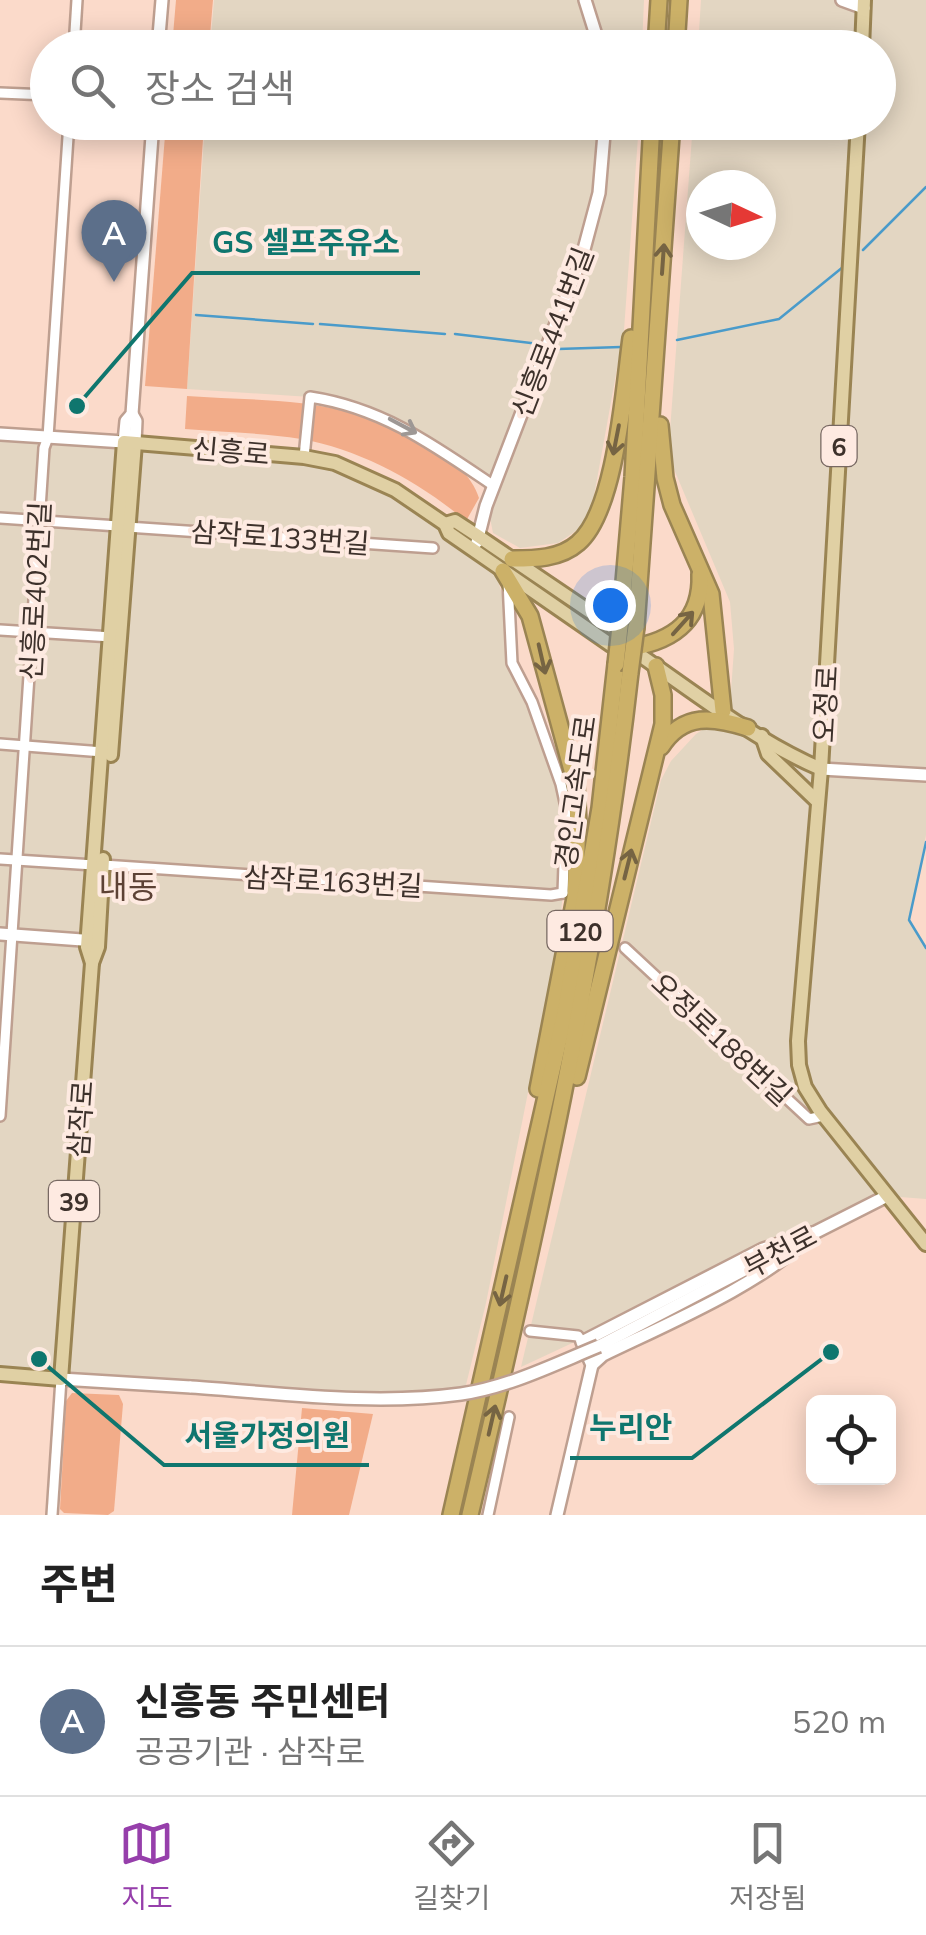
<!DOCTYPE html>
<html lang="ko">
<meta charset="utf-8">
<style>
body{margin:0;font-family:Mulish,"Noto Sans KR",sans-serif;background:#f2f2f2;color:#222}
.controls{position:absolute;right:30px;bottom:30px;display:grid;overflow:hidden;border-radius:15px;box-shadow:0 5px 25px #0003}
.controls button{width:90px;height:90px;display:grid;place-items:center;padding:0;border:0;border-bottom:2px solid #e0e0e0;background:#fff;color:#222;font:50px sans-serif}
.compass{position:absolute;left:686px;top:170px;width:90px;height:90px;border-radius:50%;background:#fff;box-shadow:0 5px 25px #0003;rotate:94deg}
.you{position:absolute;left:610px;top:605px;width:35px;height:35px;margin:-25px;border:8px solid #fff;border-radius:50%;background:#1a73e8;box-shadow:0 0 0 15px #1a73e833}
.badge{display:grid;place-items:center;width:65px;height:65px;border-radius:50%;background:#963fab;color:#fff;font-size:32px;font-weight:700}
.pin{position:absolute;translate:-50% -82px;filter:drop-shadow(0 2px 5px #0008)}
.pin::after{content:'';position:absolute;top:52px;width:35px;height:30px;background:inherit;clip-path:polygon(0 0,100% 0,50% 100%)}
.list{margin:0;padding:0;list-style:none}
h2{display:flex;justify-content:space-between;align-items:center;height:130px;margin:0;padding:0 40px;font-size:42px}
h2 small{font-size:32px;font-weight:400;color:#767676}
.list li{display:grid;grid-template-columns:65px 1fr auto;gap:30px;align-items:center;box-sizing:border-box;height:150px;padding:0 40px;border-top:2px solid #e0e0e0}
.list b{display:block;font-size:38px;white-space:nowrap}
.list p{margin:0;font-size:32px;white-space:nowrap;color:#767676}
.list em{font-size:32px;font-style:normal;color:#767676}
.icon{flex:none;width:55px;height:55px;fill:none;stroke:currentColor;stroke-width:2;stroke-linecap:round;stroke-linejoin:round}
.map{position:relative;flex:none;width:926px;height:1515px;overflow:hidden}
.search{position:absolute;background:#fff;box-shadow:0 5px 25px #0003;left:30px;right:30px;top:30px;height:110px;display:flex;align-items:center;gap:25px;box-sizing:border-box;padding:0 35px;border-radius:55px;color:#767676;font-size:38px}
.sheet{height:280px;background:#fff}
nav{display:flex;justify-content:space-around;align-items:center;box-sizing:border-box;height:140px;border-top:2px solid #e0e0e0;background:#fff;font-size:28px;color:#767676}
nav a{display:grid;justify-items:center;gap:5px}
nav .on{color:#963fab}
.map>svg:first-child{display:block}
.industrial{fill:#e3d6c2;fill-rule:evenodd}
.green{fill:#f2ac89}
.lines{fill:none;stroke-linecap:round;stroke-linejoin:round}
.stream{stroke:#4a9bca;stroke-width:2.5}
.street-casing{stroke:#be9f90;stroke-width:14}
.secondary-casing{stroke:#be9f90;stroke-width:16}
.primary-casing{stroke:#9a8453;stroke-width:18}
.highway-casing{stroke:#9a8453;stroke-width:20}
.street{stroke:#fff;stroke-width:9}
.secondary{stroke:#fff;stroke-width:11}
.primary{stroke:#e0d0a4;stroke-width:12}
.highway{stroke:#ccb168;stroke-width:15}
.secondary-bridge-casing{stroke:#be9f90;stroke-width:16;stroke-linecap:butt}
.highway-bridge-casing{stroke:#9a8453;stroke-width:20;stroke-linecap:butt}
.secondary-bridge{stroke:#fff;stroke-width:11}
.highway-bridge{stroke:#ccb168;stroke-width:15}
.oneway{stroke:#766443}
.oneway2{stroke:#9e9895}
.labels{text-anchor:middle;dominant-baseline:central;stroke-width:8;stroke-linejoin:round;paint-order:stroke}
.shield{fill:#feeae1;stroke:#776862;stroke-width:2.5}
.shield-label{font-size:25px;font-weight:bold;fill:#3d312b}
.street-label{font-size:28px;fill:#3d312b;stroke:#feeae1}
.quarter-label{font-size:32px;fill:#5d4235;stroke:#feeae1}
.leader{fill:none;stroke:#0f766e;stroke-width:4}
.callout-dot{fill:#0f766e;stroke:#feeae1;stroke-width:4}
.callout-label{font-size:30px;text-anchor:middle;font-weight:bold;fill:#0f766e;stroke:#feeae1;stroke-width:8;stroke-linejoin:round;paint-order:stroke}
</style>
<div class="map">
<svg width="926" height="1515" viewBox="0 0 926 1515">
<rect width="100%" height="100%" fill="#fbdaca"/>
<g class="industrial">
<polygon points="214,0 644,0 642,47 210,48"/>
<path d="M 701,0 L 926,0 L 926,835 L 909,920 L 926,947 L 926,1199 L 887,1196 L 521,1367 L 661,780 L 671,761 L 696,734 L 719,719 L 746,726 L 730,705 L 734,649 L 730,602 L 671,462 L 669,444 L 693,123 L 878,122 L 878,48 L 698,47 ZM 701,185 L 761,185 L 761,245 L 701,245 Z"/>
<polygon points="205,123 639,123 624,330 592,507 579,529 558,543 520,548 493,533 483,482 365,408 310,397 187,389"/>
<polygon points="0,434 304,457 395,490 472,542 498,580 508,617 512,663 561,784 567,852 558,942 486,1303 464,1393 394,1399 0,1374"/>
</g>
<g class="green">
<polygon points="176,0 213,0 209,47 172,47"/>
<polygon points="166,123 204,123 187,389 145,386"/>
<path d="M 187,396 C 239,400 297,398 348,412 C 390,424 466,453 479,498 L 466,521 C 419,482 362,450 301,439 C 263,433 223,432 185,429 Z"/>
<polygon points="72,1393 119,1395 123,1404 114,1511 108,1515 64,1513 60,1509 66,1401"/>
<polygon points="302,1408 373,1414 349,1515 292,1515"/>
</g>
<g class="lines">
<g class="stream">
<polyline points="863,250 926,187"/>
<polyline points="196,315 313,324"/>
<polyline points="320,324 445,334"/>
<polyline points="455,334 539,344"/>
<polyline points="677,340 779,319 843,267"/>
<polyline points="558,349 621,347"/>
<polyline points="926,842 909,920 926,948"/>
</g>
<g class="street-casing">
<g id="street">
<polyline points="74,48 77,0"/>
<polyline points="0,93 48,95"/>
<path d="M 304,457 L 310,397 C 383,408 435,446 494,486"/>
<polyline points="0,518 118,526"/>
<polyline points="127,527 433,548"/>
<polyline points="508,582 512,663 532,702 561,784 566,807 563,893"/>
<polyline points="0,630 112,637"/>
<polyline points="0,744 103,752"/>
<polyline points="0,859 94,865"/>
<polyline points="103,865 551,895 563,893"/>
<polyline points="625,948 809,1119 823,1116"/>
<polyline points="0,1116 44,448 48,437 69,122"/>
<polyline points="530,1331 578,1336 582,1342"/>
<polyline points="52,1515 61,1379"/>
<polyline points="488,1515 509,1417"/>
</g>
</g>
<g class="secondary-casing">
<g id="secondary">
<polyline points="585,0 600,48"/>
<polyline points="842,0 864,8"/>
<polyline points="158,48 162,0"/>
<polyline points="132,414 136,421 135,443"/>
<polyline points="0,434 124,442 126,421 132,414 153,122"/>
<polyline points="477,542 486,506 583,253 599,193 605,122"/>
<polyline points="821,769 926,775"/>
<polyline points="0,934 96,941"/>
<polyline points="810,1235 887,1196"/>
<polyline points="599,1346 794,1244"/>
<path d="M 592,1365 L 603,1355 C 667,1324 765,1283 813,1233"/>
<polyline points="61,1379 191,1387"/>
<polyline points="557,1515 592,1365 582,1342 763,1249 813,1233"/>
</g>
</g>
<g class="primary-casing">
<g id="primary">
<polyline points="862,48 864,0"/>
<polyline points="858,122 821,769 798,1041 799,1065 805,1087 820,1111 926,1244"/>
<path d="M 445,524 L 455,521 L 478,536 L 617,630 L 625,645 C 688,687 751,739 821,769"/>
<polyline points="762,736 768,754 818,802"/>
<polyline points="111,755 135,443"/>
<polyline points="92,963 87,947 124,442 304,457 335,463 395,490 445,524 449,533 611,645 625,645"/>
<polyline points="0,1374 61,1379 92,963 98,947 103,859"/>
</g>
</g>
<g class="highway-casing">
<g id="highway">
<polyline points="656,48 659,0"/>
<polyline points="676,48 679,0"/>
<polyline points="660,425 665,478 672,505 711,594 723,711"/>
<path d="M 512,559 C 534,559 560,559 578,543 C 616,511 624,388 631,338"/>
<polyline points="503,571 530,616 576,785 578,822 575,898 538,1089"/>
<polyline points="621,617 633,477 652,122"/>
<polyline points="636,627 672,122"/>
<path d="M 630,648 C 673,641 702,621 700,574"/>
<path d="M 661,747 C 683,712 714,717 748,728"/>
<polyline points="577,1077 663,724 663,695 656,666"/>
<polyline points="451,1515 565,1013 600,808 616,664"/>
<path d="M 470,1515 C 536,1235 598,959 630,673"/>
</g>
</g>
<use href="#street" class="street"/>
<use href="#secondary" class="secondary"/>
<use href="#primary" class="primary"/>
<use href="#highway" class="highway"/>
<g class="secondary-bridge-casing">
<path id="secondary-bridge" d="M 191,1387 C 280,1393 372,1406 461,1394 C 509,1387 555,1364 599,1346"/>
</g>
<g class="highway-bridge-casing">
<g id="highway-bridge">
<polyline points="616,664 621,617"/>
<polyline points="630,673 636,627"/>
</g>
</g>
<use href="#secondary-bridge" class="secondary-bridge"/>
<use href="#highway-bridge" class="highway-bridge"/>
</g>
<defs><path id="oneway-shaft" d="M-6 0H5M1.5-3L5.5 0L1.5 3" fill="none" stroke-width="1.6" stroke-linecap="round" stroke-linejoin="round" transform="scale(2.5)"/></defs>
<g class="oneway">
<use href="#oneway-shaft" transform="translate(663 259) rotate(-86)"/>
<use href="#oneway-shaft" transform="translate(616 440) rotate(101)"/>
<use href="#oneway-shaft" transform="translate(683 623) rotate(-48)"/>
<use href="#oneway-shaft" transform="translate(542 659) rotate(77)"/>
<use href="#oneway-shaft" transform="translate(628 864) rotate(-76)"/>
<use href="#oneway-shaft" transform="translate(503 1291) rotate(103)"/>
<use href="#oneway-shaft" transform="translate(492 1420) rotate(-77)"/>
</g>
<use class="oneway2" href="#oneway-shaft" transform="translate(403 426) rotate(28)"/>
<g class="labels">
<g class="shield">
<rect x="821.5" y="426" width="35" height="40" rx="8"/>
<rect x="547.5" y="911" width="65" height="40" rx="8"/>
<rect x="49" y="1181" width="50" height="40" rx="8"/>
</g>
<g class="shield-label">
<text x="839" y="446">6</text>
<text x="580" y="931">120</text>
<text x="74" y="1201">39</text>
</g>
<g class="street-label">
<text transform="translate(552 332) rotate(-69)">신흥로441번길</text>
<text transform="translate(231 451) rotate(5)">신흥로</text>
<text transform="translate(280 537) rotate(4)">삼작로133번길</text>
<text transform="translate(35 591) rotate(-87)">신흥로402번길</text>
<text transform="translate(825 704) rotate(-87)">오정로</text>
<text transform="translate(575 792) rotate(-82)">경인고속도로</text>
<text transform="translate(333 881) rotate(3)">삼작로163번길</text>
<text transform="translate(722 1039) rotate(43)">오정로188번길</text>
<text transform="translate(80 1119) rotate(-86)">삼작로</text>
<text transform="translate(780 1251) rotate(-28)">부천로</text>
</g>
<g class="quarter-label">
<text x="128" y="886">내동</text>
</g>
</g>
<path class="leader" d="M77 406L192 273H420M831 1352L692 1458H570M39 1359L164 1465H369"/>
<g class="callout-dot">
<circle cx="77" cy="406" r="10"/>
<circle cx="831" cy="1352" r="10"/>
<circle cx="39" cy="1359" r="10"/>
</g>
<g class="callout-label">
<text x="306" y="253">GS 셀프주유소</text>
<text x="631" y="1438">누리안</text>
<text x="267" y="1446">서울가정의원</text>
</g>
</svg>
<div class="controls">
<button><svg class="icon" aria-label="locate" viewBox="0 0 24 24"><circle cx="12" cy="12" r="6"/><path d="M12 2v4M12 18v4M2 12h4M18 12h4"/></svg></button>
</div>
<svg class="compass" viewBox="-18 -18 36 36"><path d="M0-13l5 13h-10z" fill="#e53935"/><path d="M0 13l5-13h-10z" fill="#767676"/></svg>
<div class="you"></div>
<div class="pin badge" style="left:114px;top:282px;background:#5c6f8a">A</div>
<div class="search"><svg class="icon" aria-label="search" viewBox="0 0 24 24"><circle cx="10" cy="10" r="6"/><path d="M15 15l6 6"/></svg>장소 검색</div>
</div>
<section class="sheet">
<h2>주변<small></small></h2>
<ul class="list">
<li><span class="badge" style="background:#5c6f8a">A</span><div><b>신흥동 주민센터</b><p>공공기관 · 삼작로</p></div><em>520 m</em></li>
</ul>
</section>
<nav>
<a class="on"><svg class="icon" aria-label="map" viewBox="0 0 24 24"><path d="M3 6l6-2 6 2 6-2v14l-6 2-6-2-6 2zM9 4v14M15 6v14"/></svg>지도</a>
<a><svg class="icon" aria-label="directions" viewBox="0 0 24 24"><path d="M12 3l9 9-9 9-9-9zM9 14v-3h6M13 9l2 2-2 2"/></svg>길찾기</a>
<a><svg class="icon" aria-label="saved" viewBox="0 0 24 24"><path d="M7 4h10v16l-5-4-5 4z"/></svg>저장됨</a>
</nav>
